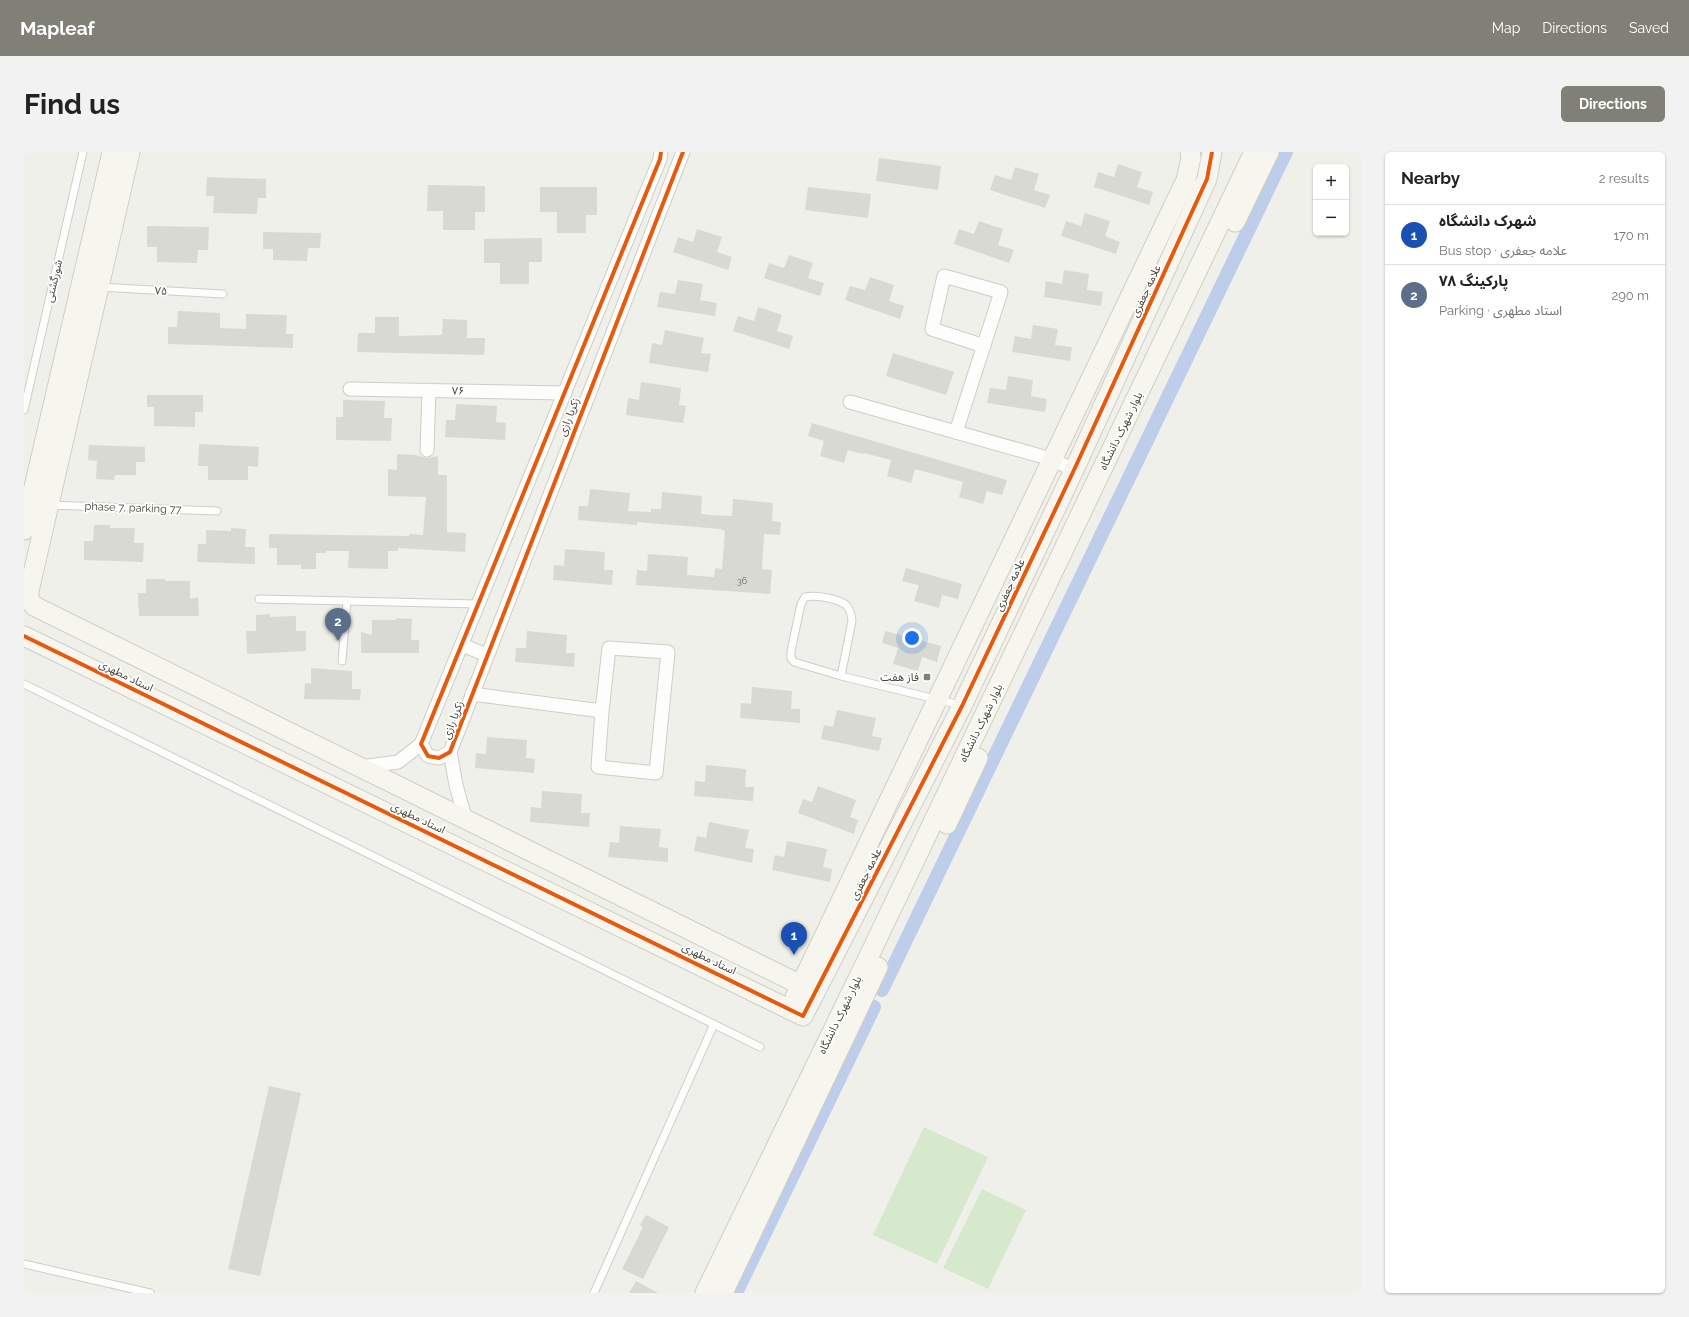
<!DOCTYPE html>
<meta charset="utf-8">
<style>
body{margin:0;font-family:Raleway,"Noto Sans Arabic",sans-serif;background:#f2f2f2;color:#222}
.controls{position:absolute;right:12px;top:12px;display:grid;overflow:hidden;border-radius:6px;box-shadow:0 1px 3px #0004}
.controls button{width:36px;height:36px;display:grid;place-items:center;padding:0;border:0;border-bottom:1px solid #e0e0e0;background:#fff;color:#222;font:20px sans-serif}
.you{position:absolute;left:888px;top:486px;width:14px;height:14px;margin:-10px;border:3px solid #fff;border-radius:50%;background:#1a73e8;box-shadow:0 0 0 6px #1a73e833}
.badge{display:grid;place-items:center;width:26px;height:26px;border-radius:50%;background:#818076;color:#fff;font-size:13px;font-weight:700}
.pin{position:absolute;translate:-50% -33px;filter:drop-shadow(0 1px 2px #0008)}
.pin::after{content:'';position:absolute;top:21px;width:14px;height:12px;background:inherit;clip-path:polygon(0 0,100% 0,50% 100%)}
.list{margin:0;padding:0;list-style:none}
h2{display:flex;justify-content:space-between;align-items:center;height:52px;margin:0;padding:0 16px;font-size:17px}
h2 small{font-size:13px;font-weight:400;color:#767676}
.list li{display:grid;grid-template-columns:26px 1fr auto;gap:12px;align-items:center;box-sizing:border-box;height:60px;padding:0 16px;border-top:1px solid #e0e0e0}
.list b{display:block;font-size:15px;white-space:nowrap}
.list p{margin:0;font-size:13px;white-space:nowrap;color:#767676}
.list em{font-size:13px;font-style:normal;color:#767676}
.map{position:relative;flex:none;width:1337px;height:1141px;overflow:hidden;border-radius:6px}
header{display:flex;align-items:center;gap:24px;box-sizing:border-box;height:56px;padding:0 20px;background:#818076;color:#fff}
header strong{font-size:19px}
nav{display:flex;gap:22px;margin-inline-start:auto;font-size:14px}
.intro{display:flex;align-items:center;justify-content:space-between;box-sizing:border-box;height:96px;padding:0 24px}
h1{margin:0;font-size:28px}
.button{padding:10px 18px;border-radius:6px;background:#818076;color:#fff;font-size:14px;font-weight:700}
main{display:flex;gap:24px;padding:0 24px}
aside{flex:1;background:#fff;border-radius:6px;box-shadow:0 1px 3px #0004}
.map>svg:first-child{display:block}
.green{fill:#d7e9cc}
.lines{fill:none;stroke-linecap:round;stroke-linejoin:round}
.canal{stroke:#beceea;stroke-width:14}
.building{fill:#d9d9d3}
.lane-casing{stroke:#cecdc8;stroke-width:9}
.street-casing{stroke:#cecdc8;stroke-width:15}
.secondary-casing{stroke:#d0cfc3;stroke-width:21}
.lane{stroke:#fdfdfc;stroke-width:7}
.street{stroke:#fdfdfc;stroke-width:13}
.secondary{stroke:#f6f6ef;stroke-width:19}
.cycleway-casing{stroke:#fff;stroke-width:6}
.cycleway{stroke:#e8590c;stroke-width:4}
.poi-dot{fill:#818076;stroke:#fff;stroke-width:1.5}
.labels{text-anchor:middle;dominant-baseline:central;stroke-width:3.5;stroke-linejoin:round;paint-order:stroke}
.number-label{font-size:9px;fill:#6b695f}
.street-label{font-size:11px;fill:#454337;stroke:#fff}
.poi-label{font-size:11px;fill:#454337;stroke:#fff;text-anchor:end}
</style>
<header>
<strong>Mapleaf</strong>
<nav><a>Map</a><a>Directions</a><a>Saved</a></nav>
</header>
<div class="intro"><h1>Find us</h1><a class="button">Directions</a></div>
<main>
<div class="map">
<svg width="1337" height="1141" viewBox="0 0 1337 1141">
<rect width="100%" height="100%" fill="#f0f0ea"/>
<g class="green">
<polygon points="900,975 964,1005 913,1112 849,1083"/>
<polygon points="958,1037 1002,1058 964,1137 919,1116"/>
</g>
<g class="lines">
<g class="canal">
<polyline points="858,838 1262,0"/>
<polyline points="712,1141 850,855"/>
</g>
</g>
<g class="building">
<polygon points="855,6 917,14 914,38 852,29"/>
<polygon points="1094,12 1118,20 1113,35 1129,40 1125,53 1070,35 1074,20 1090,25"/>
<polygon points="991,15 1015,22 1010,38 1026,43 1021,56 966,38 971,23 987,28"/>
<polygon points="183,25 242,27 242,46 234,46 233,62 189,61 190,44 182,44"/>
<polygon points="404,33 461,34 461,60 451,60 451,78 419,78 419,59 403,59"/>
<polygon points="516,35 573,35 573,63 562,63 562,81 533,81 533,60 516,60"/>
<polygon points="784,35 847,42 844,66 781,58"/>
<polygon points="1061,61 1086,69 1081,84 1096,90 1092,102 1037,84 1042,69 1057,74"/>
<polygon points="955,69 979,77 974,93 990,98 985,111 930,92 935,77 950,82"/>
<polygon points="123,74 185,75 184,98 174,98 173,111 133,110 133,95 123,95"/>
<polygon points="673,77 698,85 693,100 708,105 704,118 649,100 654,85 669,90"/>
<polygon points="239,80 297,81 296,96 284,96 283,109 249,108 249,97 239,97"/>
<polygon points="518,86 518,110 505,110 505,132 476,132 476,111 460,111 460,87"/>
<polygon points="765,103 789,111 784,126 800,131 796,144 740,126 745,111 760,116"/>
<polygon points="1040,118 1065,122 1063,138 1079,140 1077,154 1020,145 1022,129 1038,132"/>
<polygon points="846,125 870,133 865,149 880,154 876,167 821,148 826,134 841,138"/>
<polygon points="654,128 679,132 676,148 693,151 691,164 633,155 636,140 651,142"/>
<polygon points="734,155 758,163 753,179 769,184 765,197 709,179 714,164 730,169"/>
<polygon points="154,159 196,161 196,176 222,177 222,162 263,163 262,182 269,182 269,196 144,192 144,175 153,175"/>
<polygon points="351,165 375,165 375,184 418,183 419,167 443,168 443,186 461,186 460,203 333,200 334,181 351,181"/>
<polygon points="1009,173 1034,177 1031,193 1048,195 1046,209 988,200 991,184 1007,187"/>
<polygon points="641,178 680,186 677,201 687,202 684,220 625,211 628,191 638,193"/>
<polygon points="869,201 930,220 922,243 862,224"/>
<polygon points="984,224 1009,228 1007,244 1023,247 1021,260 963,251 966,236 982,238"/>
<polygon points="617,230 657,236 655,253 662,254 659,271 602,263 604,246 615,248"/>
<polygon points="123,243 179,243 179,260 171,260 171,275 130,274 130,255 123,255"/>
<polygon points="319,248 361,249 360,266 368,266 367,289 312,288 312,265 319,265"/>
<polygon points="432,252 473,254 472,270 482,271 481,288 421,285 422,268 431,268"/>
<polygon points="788,271 983,328 978,343 963,339 959,352 935,345 939,330 891,317 887,331 863,324 867,308 840,301 839,302 824,298 820,311 796,304 800,289 784,284"/>
<polygon points="175,292 235,295 234,315 224,314 224,328 184,328 184,314 174,314"/>
<polygon points="65,293 121,295 121,310 112,310 112,323 91,323 90,328 72,327 73,309 64,308"/>
<polygon points="373,302 391,303 403,306 414,304 414,323 423,323 423,380 442,381 441,400 374,396 374,399 364,399 364,417 324,416 325,399 302,399 302,401 292,401 292,417 277,417 277,413 253,413 253,396 245,396 245,382 385,384 385,382 399,383 402,345 364,344 364,317 373,318"/>
<polygon points="566,337 606,341 604,359 627,360 627,357 637,357 638,340 678,344 677,362 686,363 708,364 709,347 749,351 748,369 757,370 756,383 740,382 738,417 748,418 746,442 612,433 613,418 623,419 624,402 664,405 663,423 690,425 691,416 698,417 701,379 697,378 697,377 613,370 613,373 554,368 555,354 564,354"/>
<polygon points="70,373 86,373 86,376 111,376 110,391 120,391 119,410 60,408 60,389 69,389"/>
<polygon points="207,376 222,377 221,395 231,395 231,412 173,410 174,392 182,392 182,378 207,379"/>
<polygon points="541,397 581,400 580,418 589,418 588,433 529,428 530,413 540,414"/>
<polygon points="882,416 938,432 934,447 918,443 915,456 890,449 895,433 878,429"/>
<polygon points="122,427 141,427 141,429 166,429 166,447 174,445 175,464 115,464 114,441 122,441"/>
<polygon points="246,462 246,465 272,464 272,479 282,479 282,499 223,502 222,479 232,479 232,463"/>
<polygon points="372,466 388,467 387,488 395,488 395,501 337,501 337,480 348,483 348,468 372,468"/>
<polygon points="503,479 543,483 542,501 551,501 550,515 491,510 492,496 502,496"/>
<polygon points="861,479 917,494 913,510 898,505 894,519 869,512 874,496 858,491"/>
<polygon points="287,516 328,519 328,537 337,537 336,548 280,547 281,531 287,532"/>
<polygon points="728,535 768,539 767,557 776,557 776,571 716,566 717,551 727,552"/>
<polygon points="813,558 852,566 848,584 858,586 855,599 797,587 800,573 809,575"/>
<polygon points="463,585 503,588 502,606 511,607 510,621 451,616 452,601 462,602"/>
<polygon points="682,613 722,617 721,635 730,635 729,649 670,644 671,629 681,630"/>
<polygon points="794,634 832,648 826,665 834,668 830,682 774,661 779,647 788,650"/>
<polygon points="518,639 558,642 557,661 566,661 565,675 506,670 507,655 517,656"/>
<polygon points="685,670 725,678 721,696 730,697 728,711 670,699 673,684 682,686"/>
<polygon points="596,674 637,677 635,695 644,696 644,710 584,705 586,690 595,691"/>
<polygon points="763,689 803,697 799,715 808,717 806,730 748,718 751,703 760,705"/>
<polygon points="245,934 277,941 236,1124 204,1117"/>
<polygon points="622,1063 645,1075 619,1127 598,1117 619,1075 616,1073"/>
<polygon points="612,1129 634,1141 605,1141"/>
</g>
<g class="lines">
<g class="lane-casing">
<g id="lane">
<polyline points="75,135 199,142"/>
<polyline points="0,258 59,0"/>
<polyline points="25,353 193,359"/>
<polyline points="235,447 454,452"/>
<polyline points="318,509 323,449"/>
<path d="M 817,524 L 828,469 C 827,463 827,459 823,454 C 815,446 791,443 781,445 L 777,452 L 767,499 L 767,506 L 770,510 L 817,524 L 936,553"/>
<polyline points="0,532 736,895"/>
<polyline points="0,1112 126,1141"/>
<polyline points="570,1141 690,872"/>
</g>
</g>
<g class="street-casing">
<g id="street">
<polyline points="637,0 636,7 397,592 404,604 415,606 426,600 659,0"/>
<polyline points="326,237 541,241"/>
<polyline points="826,250 1027,307 1050,318"/>
<polyline points="932,280 977,140 920,124 908,177 960,194"/>
<polyline points="403,298 405,238"/>
<polyline points="438,493 463,503"/>
<polyline points="448,542 578,559 585,496 644,500 632,621 574,615 578,559"/>
<polyline points="426,600 432,633 441,666"/>
<polyline points="337,615 374,610 397,592"/>
</g>
</g>
<g class="secondary-casing">
<g id="secondary">
<polyline points="106,0 5,439 5,448 10,454 791,840"/>
<polyline points="1211,70 1245,0"/>
<polyline points="0,378 88,0"/>
<polyline points="0,484 779,864 938,554 1050,318 1183,27 1188,0"/>
<polyline points="923,672 954,606"/>
<polyline points="771,845 1162,28 1167,6 1166,0"/>
<polyline points="681,1141 844,806 1230,0"/>
<polyline points="699,1141 854,815"/>
</g>
</g>
<use href="#lane" class="lane"/>
<use href="#street" class="street"/>
<use href="#secondary" class="secondary"/>
<g class="cycleway-casing">
<g id="cycleway">
<polyline points="637,0 636,7 397,592 404,604 415,606 426,600 659,0"/>
<polyline points="0,484 779,864 938,554 1050,318 1183,27 1188,0"/>
</g>
</g>
<use href="#cycleway" class="cycleway"/>
</g>
<rect class="poi-dot" x="899" y="521" width="8" height="8" rx="2"/>
<g class="labels">
<g class="number-label">
<text x="718" y="429">36</text>
</g>
<g class="street-label">
<text transform="translate(30 129) rotate(-77)">شورگشتی</text>
<text transform="translate(137 139) rotate(3)">۷۵</text>
<text transform="translate(1122 139) rotate(-65)">علامه جعفری</text>
<text transform="translate(434 239) rotate(1)">۷۶</text>
<text transform="translate(545 265) rotate(-69)">زکریا رازی</text>
<text transform="translate(1097 279) rotate(-64)">بلوار شهرک دانشگاه</text>
<text transform="translate(109 356) rotate(2)">phase 7, parking 77</text>
<text transform="translate(986 433) rotate(-65)">علامه جعفری</text>
<text transform="translate(102 524) rotate(26)">استاد مطهری</text>
<text transform="translate(429 568) rotate(-69)">زکریا رازی</text>
<text transform="translate(957 571) rotate(-64)">بلوار شهرک دانشگاه</text>
<text transform="translate(394 666) rotate(26)">استاد مطهری</text>
<text transform="translate(842 722) rotate(-63)">علامه جعفری</text>
<text transform="translate(685 807) rotate(26)">استاد مطهری</text>
<text transform="translate(816 863) rotate(-64)">بلوار شهرک دانشگاه</text>
</g>
<g class="poi-label">
<text x="895" y="525">فاز هفت</text>
</g>
</g>
</svg>
<div class="controls">
<button>+</button>
<button>−</button>
</div>
<div class="you"></div>
<div class="pin badge" style="left:770px;top:803px;background:#1a4fb4">1</div>
<div class="pin badge" style="left:314px;top:489px;background:#5c6f8a">2</div>
</div>
<aside>
<h2>Nearby<small>2 results</small></h2>
<ul class="list">
<li><span class="badge" style="background:#1a4fb4">1</span><div><b>شهرک دانشگاه</b><p>Bus stop · علامه جعفری</p></div><em>170 m</em></li>
<li><span class="badge" style="background:#5c6f8a">2</span><div><b>پارکینگ ۷۸</b><p>Parking · استاد مطهری</p></div><em>290 m</em></li>
</ul>
</aside>
</main>
